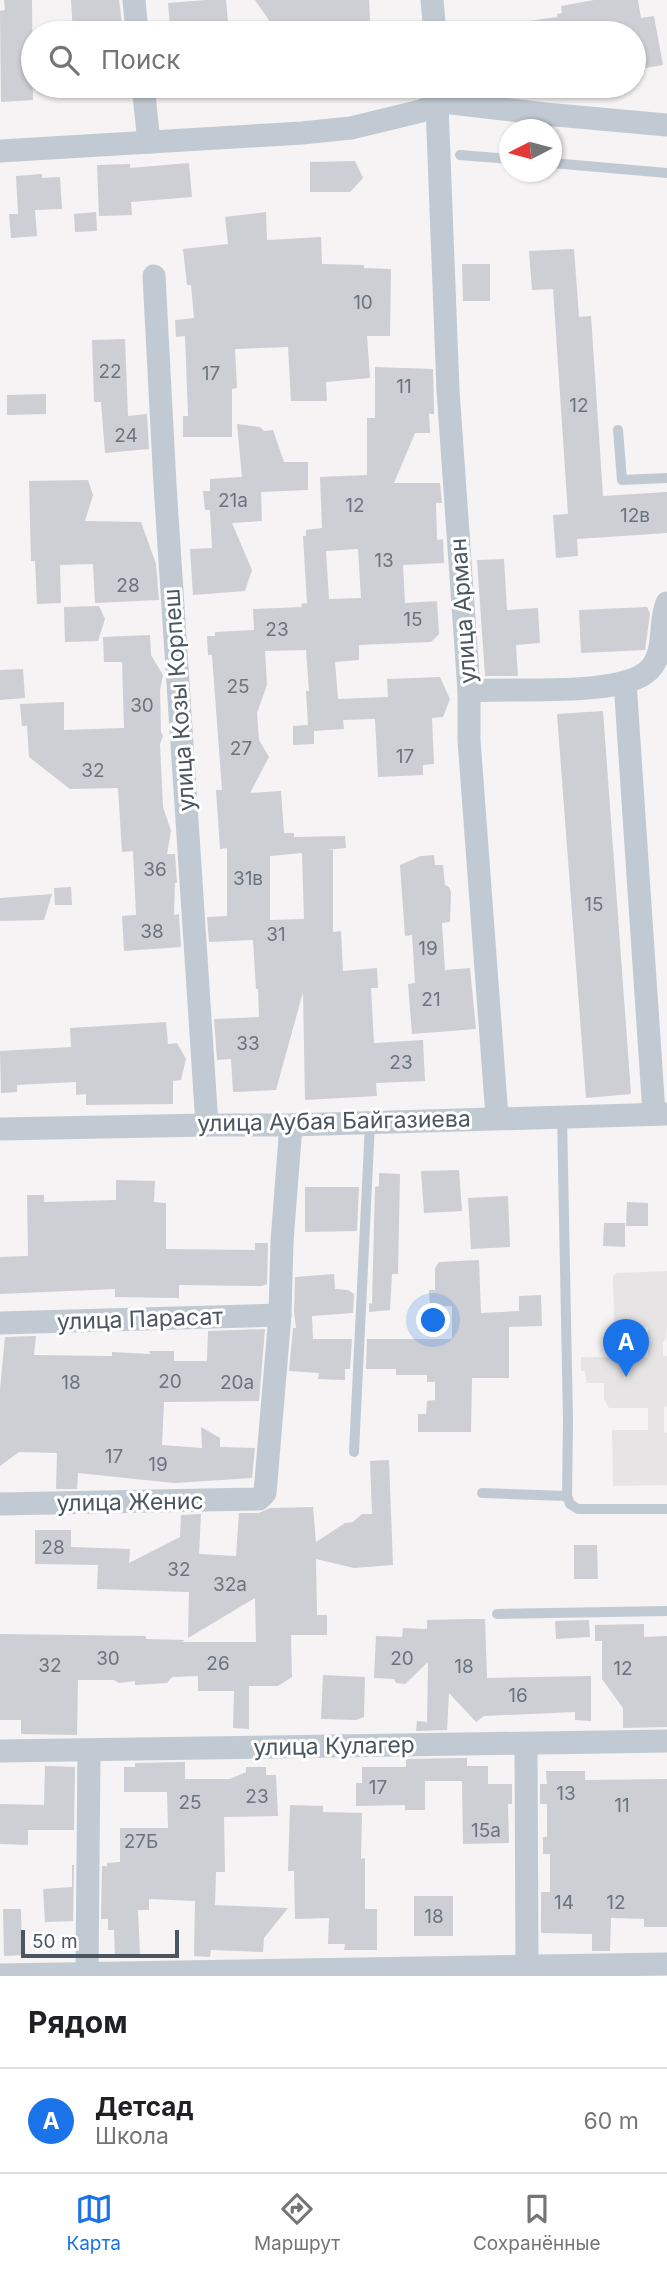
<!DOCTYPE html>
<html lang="ru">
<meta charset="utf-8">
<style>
body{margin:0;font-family:Inter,sans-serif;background:#f6f6f6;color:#202124}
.compass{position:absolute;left:499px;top:119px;width:63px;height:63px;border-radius:50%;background:#fff;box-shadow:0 2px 5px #0004;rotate:264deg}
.scale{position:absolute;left:21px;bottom:18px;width:158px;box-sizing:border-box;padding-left:7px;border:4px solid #4a5661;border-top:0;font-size:19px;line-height:24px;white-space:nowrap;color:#4a5661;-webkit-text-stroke:5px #fff;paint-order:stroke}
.you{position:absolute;left:434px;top:1321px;width:24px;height:24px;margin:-18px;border:5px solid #fff;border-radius:50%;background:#1a73e8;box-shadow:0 0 0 10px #1a73e833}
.badge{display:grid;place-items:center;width:46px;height:46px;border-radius:50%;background:#1a73e8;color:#fff;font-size:23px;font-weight:700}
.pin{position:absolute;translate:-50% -58px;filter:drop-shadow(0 2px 4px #0008)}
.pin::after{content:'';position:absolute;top:37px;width:24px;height:21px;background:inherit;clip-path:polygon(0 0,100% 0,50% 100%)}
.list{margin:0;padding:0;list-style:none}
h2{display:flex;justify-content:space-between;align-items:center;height:91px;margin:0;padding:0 28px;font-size:30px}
h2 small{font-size:23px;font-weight:400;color:#757577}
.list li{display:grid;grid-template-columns:46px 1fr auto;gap:21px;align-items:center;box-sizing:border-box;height:105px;padding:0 28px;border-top:2px solid #e0e0e0}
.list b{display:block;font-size:26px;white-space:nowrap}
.list p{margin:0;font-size:23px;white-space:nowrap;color:#757577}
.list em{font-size:23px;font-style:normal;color:#757577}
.icon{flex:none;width:38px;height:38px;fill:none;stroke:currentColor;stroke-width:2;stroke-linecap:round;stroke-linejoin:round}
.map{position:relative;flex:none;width:667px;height:1976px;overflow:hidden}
.search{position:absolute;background:#fff;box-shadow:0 2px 5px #0004;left:21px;right:21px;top:21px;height:77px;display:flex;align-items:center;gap:18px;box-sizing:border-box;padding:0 24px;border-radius:38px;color:#757577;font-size:26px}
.sheet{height:196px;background:#fff}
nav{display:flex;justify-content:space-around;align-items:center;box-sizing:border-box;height:98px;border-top:2px solid #e0e0e0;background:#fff;font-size:19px;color:#757577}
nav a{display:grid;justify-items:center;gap:4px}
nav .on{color:#1a73e8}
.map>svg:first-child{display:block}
.education{fill:#e6e4e5}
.building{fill:#cdcfd5;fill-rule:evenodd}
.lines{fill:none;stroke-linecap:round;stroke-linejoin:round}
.service{stroke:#c1cad2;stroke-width:10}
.minor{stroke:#c1cad2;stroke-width:23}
.labels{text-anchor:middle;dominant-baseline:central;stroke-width:6;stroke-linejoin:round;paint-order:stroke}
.number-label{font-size:19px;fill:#6b747e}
.street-label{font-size:23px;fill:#4a5661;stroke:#fff}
</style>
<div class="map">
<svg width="667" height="1976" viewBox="0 0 667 1976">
<rect width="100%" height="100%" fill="#f5f3f3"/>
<polygon class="education" points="667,1271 667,1328 666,1338 663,1342 663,1356 667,1356 667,1406 664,1407 664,1432 667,1433 667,1485 613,1486 612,1430 648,1430 648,1408 609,1408 604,1399 604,1383 586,1383 585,1371 581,1371 581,1357 648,1357 648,1327 617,1327 614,1322 613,1276 616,1273"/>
<g class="building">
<polygon points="4,0 32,0 33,100 1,102 0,11 5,10"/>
<polygon points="71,0 119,0 123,30 119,31 118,33 73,33"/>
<polygon points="206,0 226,0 228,22 170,27 168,3"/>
<polygon points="255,0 369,0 370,20 367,27 306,33 278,33"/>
<polygon points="594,0 638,0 641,18 654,16 663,65 634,70 634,33 615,33 613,23 577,30 578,33 515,33 515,23 557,17 557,14 562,13 561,6"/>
<polygon points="355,161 363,178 350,192 310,192 310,162"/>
<polygon points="189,163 192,197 131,202 132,215 99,216 97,165 130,164 130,168"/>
<polygon points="42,174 42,178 60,177 62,209 35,210 37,236 11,238 9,214 18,214 16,176"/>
<polygon points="96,212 97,231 75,232 74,214"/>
<polygon points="266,212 267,240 321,237 322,264 364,265 364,268 391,269 390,336 367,336 370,378 326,382 327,401 291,401 288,347 235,349 237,388 232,389 232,437 183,437 183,416 188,416 185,336 176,337 175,320 194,318 191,285 187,285 183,249 228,244 225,217"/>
<polygon points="574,249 579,317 591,316 603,496 667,492 667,533 577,539 578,556 556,558 553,515 568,514 553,289 532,290 529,251"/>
<polygon points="462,264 490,264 490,301 463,301"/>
<polygon points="125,339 128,416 147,414 149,449 105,453 101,402 94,402 92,340"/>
<path d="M 375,367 L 433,369 L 434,414 L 429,414 L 430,433 L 415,433 L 394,483 L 440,483 L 442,503 L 436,503 L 437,540 L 443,539 L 444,563 L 403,565 L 405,603 L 437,601 L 439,634 L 431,642 L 359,645 L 359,660 L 335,662 L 338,699 L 388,697 L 387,679 L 440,677 L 450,699 L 443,717 L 432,718 L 434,764 L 423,765 L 423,775 L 378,777 L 375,719 L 343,720 L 344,729 L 314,731 L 314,744 L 293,745 L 293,726 L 308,725 L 306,691 L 309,691 L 306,650 L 265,651 L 267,685 L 257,713 L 259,740 L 269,757 L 250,793 L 281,791 L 284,833 L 294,833 L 294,837 L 345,836 L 346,848 L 326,850 L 333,850 L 333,932 L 341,931 L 343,971 L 377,968 L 378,988 L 371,988 L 374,1043 L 423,1040 L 425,1081 L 376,1083 L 377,1096 L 305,1100 L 303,992 L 276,1090 L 233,1092 L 231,1059 L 217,1060 L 214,1019 L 259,1017 L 258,989 L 256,989 L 253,940 L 209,942 L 207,917 L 227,916 L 227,848 L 220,849 L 216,790 L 222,790 L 212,655 L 208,655 L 207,636 L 215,636 L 215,632 L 254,630 L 253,609 L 302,607 L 301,604 L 307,603 L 303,536 L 306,536 L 306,530 L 322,528 L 320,477 L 367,475 L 367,418 L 375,418 ZM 358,549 L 361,598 L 329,599 L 326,551 ZM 302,853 L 304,919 L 270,920 L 270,856 Z"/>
<polygon points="46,394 46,414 7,415 7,395"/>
<polygon points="237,424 260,427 264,431 273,430 284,462 308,462 308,490 261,492 262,521 232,523 252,570 245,591 193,595 190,549 212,548 210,510 205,510 203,491 210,491 210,479 242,477"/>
<polygon points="88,480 93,495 85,521 141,522 156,564 159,600 95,603 93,564 60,565 61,603 37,604 35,561 31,561 29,481"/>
<polygon points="504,559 507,610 538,608 540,643 516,645 518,676 485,676 477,560"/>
<polygon points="99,606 105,619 98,641 65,642 64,607"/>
<polygon points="647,607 650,614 645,650 581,653 579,610"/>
<polygon points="150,635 151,655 163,675 160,690 161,732 163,736 160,744 163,807 171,831 167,854 175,854 177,883 175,883 174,915 179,914 181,947 124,951 122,916 136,915 133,851 122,852 118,788 70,789 29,757 27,726 22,726 20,704 64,702 64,730 124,728 122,662 104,662 103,637"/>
<polygon points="23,669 25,698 0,700 0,670"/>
<polygon points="603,711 631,1094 586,1098 557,714"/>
<polygon points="434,855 435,865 443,865 445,885 449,887 451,892 450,922 442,923 445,970 470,968 476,1029 412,1034 408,984 415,983 412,935 405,936 400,865 421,856"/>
<polygon points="71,887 72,905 55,905 54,888"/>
<polygon points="52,894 44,920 0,921 0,898"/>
<polygon points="166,1022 168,1044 177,1043 186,1059 181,1080 173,1081 173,1104 86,1105 86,1094 76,1095 76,1082 17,1085 17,1092 1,1093 0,1051 71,1047 70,1028"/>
<polygon points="459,1170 462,1211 424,1213 421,1171"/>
<polygon points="379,1173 400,1174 398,1274 392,1274 390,1310 369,1312 369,1303 372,1304 375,1187 379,1186"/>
<polygon points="116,1180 155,1181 154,1202 166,1203 166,1249 255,1250 255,1243 268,1243 267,1284 262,1286 179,1285 179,1298 115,1297 115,1289 0,1294 0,1257 28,1256 27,1195 44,1195 44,1202 116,1200"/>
<polygon points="305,1187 359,1187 357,1231 305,1232"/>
<polygon points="508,1196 510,1247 471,1249 468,1198"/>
<polygon points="627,1202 648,1203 648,1226 626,1226"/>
<polygon points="604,1223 625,1223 625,1247 603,1246"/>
<polygon points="479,1260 481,1313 519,1311 519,1296 541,1295 542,1326 509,1327 509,1378 472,1378 471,1432 418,1432 418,1414 426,1414 427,1401 435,1400 435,1382 427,1382 427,1375 396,1375 396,1369 366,1369 367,1339 452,1339 452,1306 430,1307 429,1290 435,1290 435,1268 439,1262"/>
<polygon points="334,1274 335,1289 348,1290 354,1294 353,1313 312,1316 313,1339 352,1339 350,1369 345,1369 345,1380 318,1379 319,1373 289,1371 293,1328 296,1328 294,1312 295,1277"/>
<polygon points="265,1329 259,1401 164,1402 162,1445 202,1448 201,1427 220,1438 220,1447 255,1448 252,1478 174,1483 78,1473 77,1489 56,1489 57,1453 19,1452 0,1466 0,1389 5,1337 36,1336 34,1355 112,1356 112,1352 150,1354 149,1351 174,1351 174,1361 207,1361 208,1331"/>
<polygon points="389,1460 393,1565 354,1568 316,1559 317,1615 327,1615 327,1635 291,1635 292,1677 278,1686 249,1686 249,1729 233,1728 234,1691 198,1691 198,1676 172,1677 167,1683 135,1685 135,1681 119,1683 114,1680 78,1680 77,1735 21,1734 21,1720 0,1720 0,1634 146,1636 146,1639 185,1640 182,1642 256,1642 255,1598 188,1638 189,1592 97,1589 98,1565 35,1564 35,1530 71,1530 71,1547 130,1549 129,1563 180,1537 181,1515 201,1514 199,1554 236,1556 239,1513 259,1513 270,1508 313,1507 316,1542 345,1523 353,1522 362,1514 372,1514 370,1461"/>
<polygon points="574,1545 597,1545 598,1579 574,1579"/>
<polygon points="469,1619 485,1619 487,1678 591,1676 591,1721 575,1720 575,1712 484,1716 476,1722 449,1693 447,1730 416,1731 417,1721 427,1722 428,1662 405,1684 396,1683 394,1679 374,1678 376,1636 402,1637 403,1628 427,1629 427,1620"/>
<polygon points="589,1620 590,1637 556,1639 555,1621"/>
<polygon points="644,1624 644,1637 667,1636 667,1727 623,1728 623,1708 602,1679 602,1641 595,1641 595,1625"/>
<polygon points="323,1675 365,1677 364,1717 356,1720 321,1719"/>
<polygon points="467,1758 467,1766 488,1766 488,1784 512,1784 512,1804 508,1804 509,1843 463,1844 462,1781 425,1781 425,1810 405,1810 405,1805 356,1806 356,1783 362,1783 362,1767 406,1767 406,1759"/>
<polygon points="185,1762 185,1779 230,1779 246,1772 246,1767 266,1767 266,1775 276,1775 278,1816 224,1817 225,1872 216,1872 215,1905 288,1908 264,1938 263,1952 211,1950 210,1957 194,1956 195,1901 149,1899 149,1910 138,1910 140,1955 115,1956 114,1930 108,1930 108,1919 101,1919 102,1866 107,1866 107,1863 120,1862 120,1828 168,1828 167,1792 124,1792 124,1767 135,1767 135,1763"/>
<polygon points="45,1766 75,1767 74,1830 28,1830 28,1845 0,1844 0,1804 44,1805"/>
<polygon points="546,1771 585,1771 585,1780 667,1779 667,1927 644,1927 644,1919 611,1918 610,1951 592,1951 592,1934 541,1933 541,1892 550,1892 550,1854 543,1854 543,1837 547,1837 547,1804 540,1804 540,1784 547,1784"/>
<polygon points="290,1805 323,1806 323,1812 362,1813 361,1859 365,1858 365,1909 377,1909 377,1950 344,1950 345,1944 328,1944 329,1918 295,1919 294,1871 288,1871"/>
<polygon points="72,1865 74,1865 73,1921 45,1922 43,1889 72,1887"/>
<rect x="414" y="1896" width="39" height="40"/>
<polygon points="3,1909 21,1909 22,1955 4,1956"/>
</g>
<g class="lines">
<g class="service">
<polyline points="460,155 510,159"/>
<polyline points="552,163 667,173"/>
<polyline points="618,430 622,480 667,478"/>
<polyline points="562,1116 568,1421 567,1496"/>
<polyline points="354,1452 370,1123"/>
<polyline points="482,1493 567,1496 570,1504 578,1509 667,1509"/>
<polyline points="497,1614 667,1611"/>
</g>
<g class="minor">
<polyline points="134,0 137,33"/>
<polyline points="432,0 435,33"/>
<polyline points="143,86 149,142"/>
<polyline points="437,105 448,390 469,691 469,740 497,1117"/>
<polyline points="0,151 302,133 351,128 421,111 443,102 545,114 667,125"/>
<polyline points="154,276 165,485 207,1125"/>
<polyline points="625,682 654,1113"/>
<path d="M 469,691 C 510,687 621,698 649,670 C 667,652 658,623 667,603"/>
<polyline points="0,1129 207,1125 291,1125 667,1114"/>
<polyline points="0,1323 280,1315"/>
<polyline points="0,1504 259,1499 265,1493 280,1315 282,1241 291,1125"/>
<polyline points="526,1744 527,1967"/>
<polyline points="0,1751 667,1741"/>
<polyline points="87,1974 89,1750"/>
<polyline points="0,1975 667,1964"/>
</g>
</g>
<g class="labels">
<g class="number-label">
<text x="363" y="302">10</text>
<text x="110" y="371">22</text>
<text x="211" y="373">17</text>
<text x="404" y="386">11</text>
<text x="579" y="405">12</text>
<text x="126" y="435">24</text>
<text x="233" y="500">21а</text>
<text x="355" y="505">12</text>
<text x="635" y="515">12в</text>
<text x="384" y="560">13</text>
<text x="128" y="585">28</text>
<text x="413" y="619">15</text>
<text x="277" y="629">23</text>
<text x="238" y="686">25</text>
<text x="142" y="705">30</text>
<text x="241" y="748">27</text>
<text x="405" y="756">17</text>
<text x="93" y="770">32</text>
<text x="155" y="869">36</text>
<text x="248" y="878">31в</text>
<text x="594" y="904">15</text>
<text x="152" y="931">38</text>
<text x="276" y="934">31</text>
<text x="428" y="948">19</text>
<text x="431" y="999">21</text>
<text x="248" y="1043">33</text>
<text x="401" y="1062">23</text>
<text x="170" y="1381">20</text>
<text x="71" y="1382">18</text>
<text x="237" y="1382">20а</text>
<text x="114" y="1456">17</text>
<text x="158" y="1464">19</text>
<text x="53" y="1547">28</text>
<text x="179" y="1569">32</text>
<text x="230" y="1584">32а</text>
<text x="108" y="1658">30</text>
<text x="402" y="1658">20</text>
<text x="218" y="1663">26</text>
<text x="50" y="1665">32</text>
<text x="464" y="1666">18</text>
<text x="623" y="1668">12</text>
<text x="518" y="1695">16</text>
<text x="378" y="1787">17</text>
<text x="566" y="1793">13</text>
<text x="257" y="1796">23</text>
<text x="190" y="1802">25</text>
<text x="622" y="1805">11</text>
<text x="486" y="1830">15а</text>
<text x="141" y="1841">27Б</text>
<text x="564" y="1902">14</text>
<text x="616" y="1902">12</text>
<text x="434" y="1916">18</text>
</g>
<g class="street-label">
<text transform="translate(463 611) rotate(-94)">улица Арман</text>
<text transform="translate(179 700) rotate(-94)">улица Козы Корпеш</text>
<text transform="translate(334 1121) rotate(-1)">улица Аубая Байгазиева</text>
<text transform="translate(140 1319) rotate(-2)">улица Парасат</text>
<text transform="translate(130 1502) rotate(-1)">улица Женис</text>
<text transform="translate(334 1746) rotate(-1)">улица Кулагер</text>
</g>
</g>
</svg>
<svg class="compass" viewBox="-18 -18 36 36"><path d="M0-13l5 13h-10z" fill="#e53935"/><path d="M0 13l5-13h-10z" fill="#757577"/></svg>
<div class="scale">50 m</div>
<div class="you"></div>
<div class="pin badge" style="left:626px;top:1377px">A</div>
<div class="search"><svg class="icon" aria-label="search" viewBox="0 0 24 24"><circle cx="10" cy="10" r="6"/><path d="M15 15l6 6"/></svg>Поиск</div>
</div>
<section class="sheet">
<h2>Рядом<small></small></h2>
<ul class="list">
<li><span class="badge">A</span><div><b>Детсад</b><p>Школа</p></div><em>60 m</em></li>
</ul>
</section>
<nav>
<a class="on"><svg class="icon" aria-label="map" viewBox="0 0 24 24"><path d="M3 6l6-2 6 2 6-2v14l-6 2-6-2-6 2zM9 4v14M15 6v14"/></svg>Карта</a>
<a><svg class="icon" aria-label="directions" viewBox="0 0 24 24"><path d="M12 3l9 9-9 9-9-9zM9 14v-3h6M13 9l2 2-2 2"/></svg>Маршрут</a>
<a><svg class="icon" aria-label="saved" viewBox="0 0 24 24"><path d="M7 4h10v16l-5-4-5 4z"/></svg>Сохранённые</a>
</nav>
